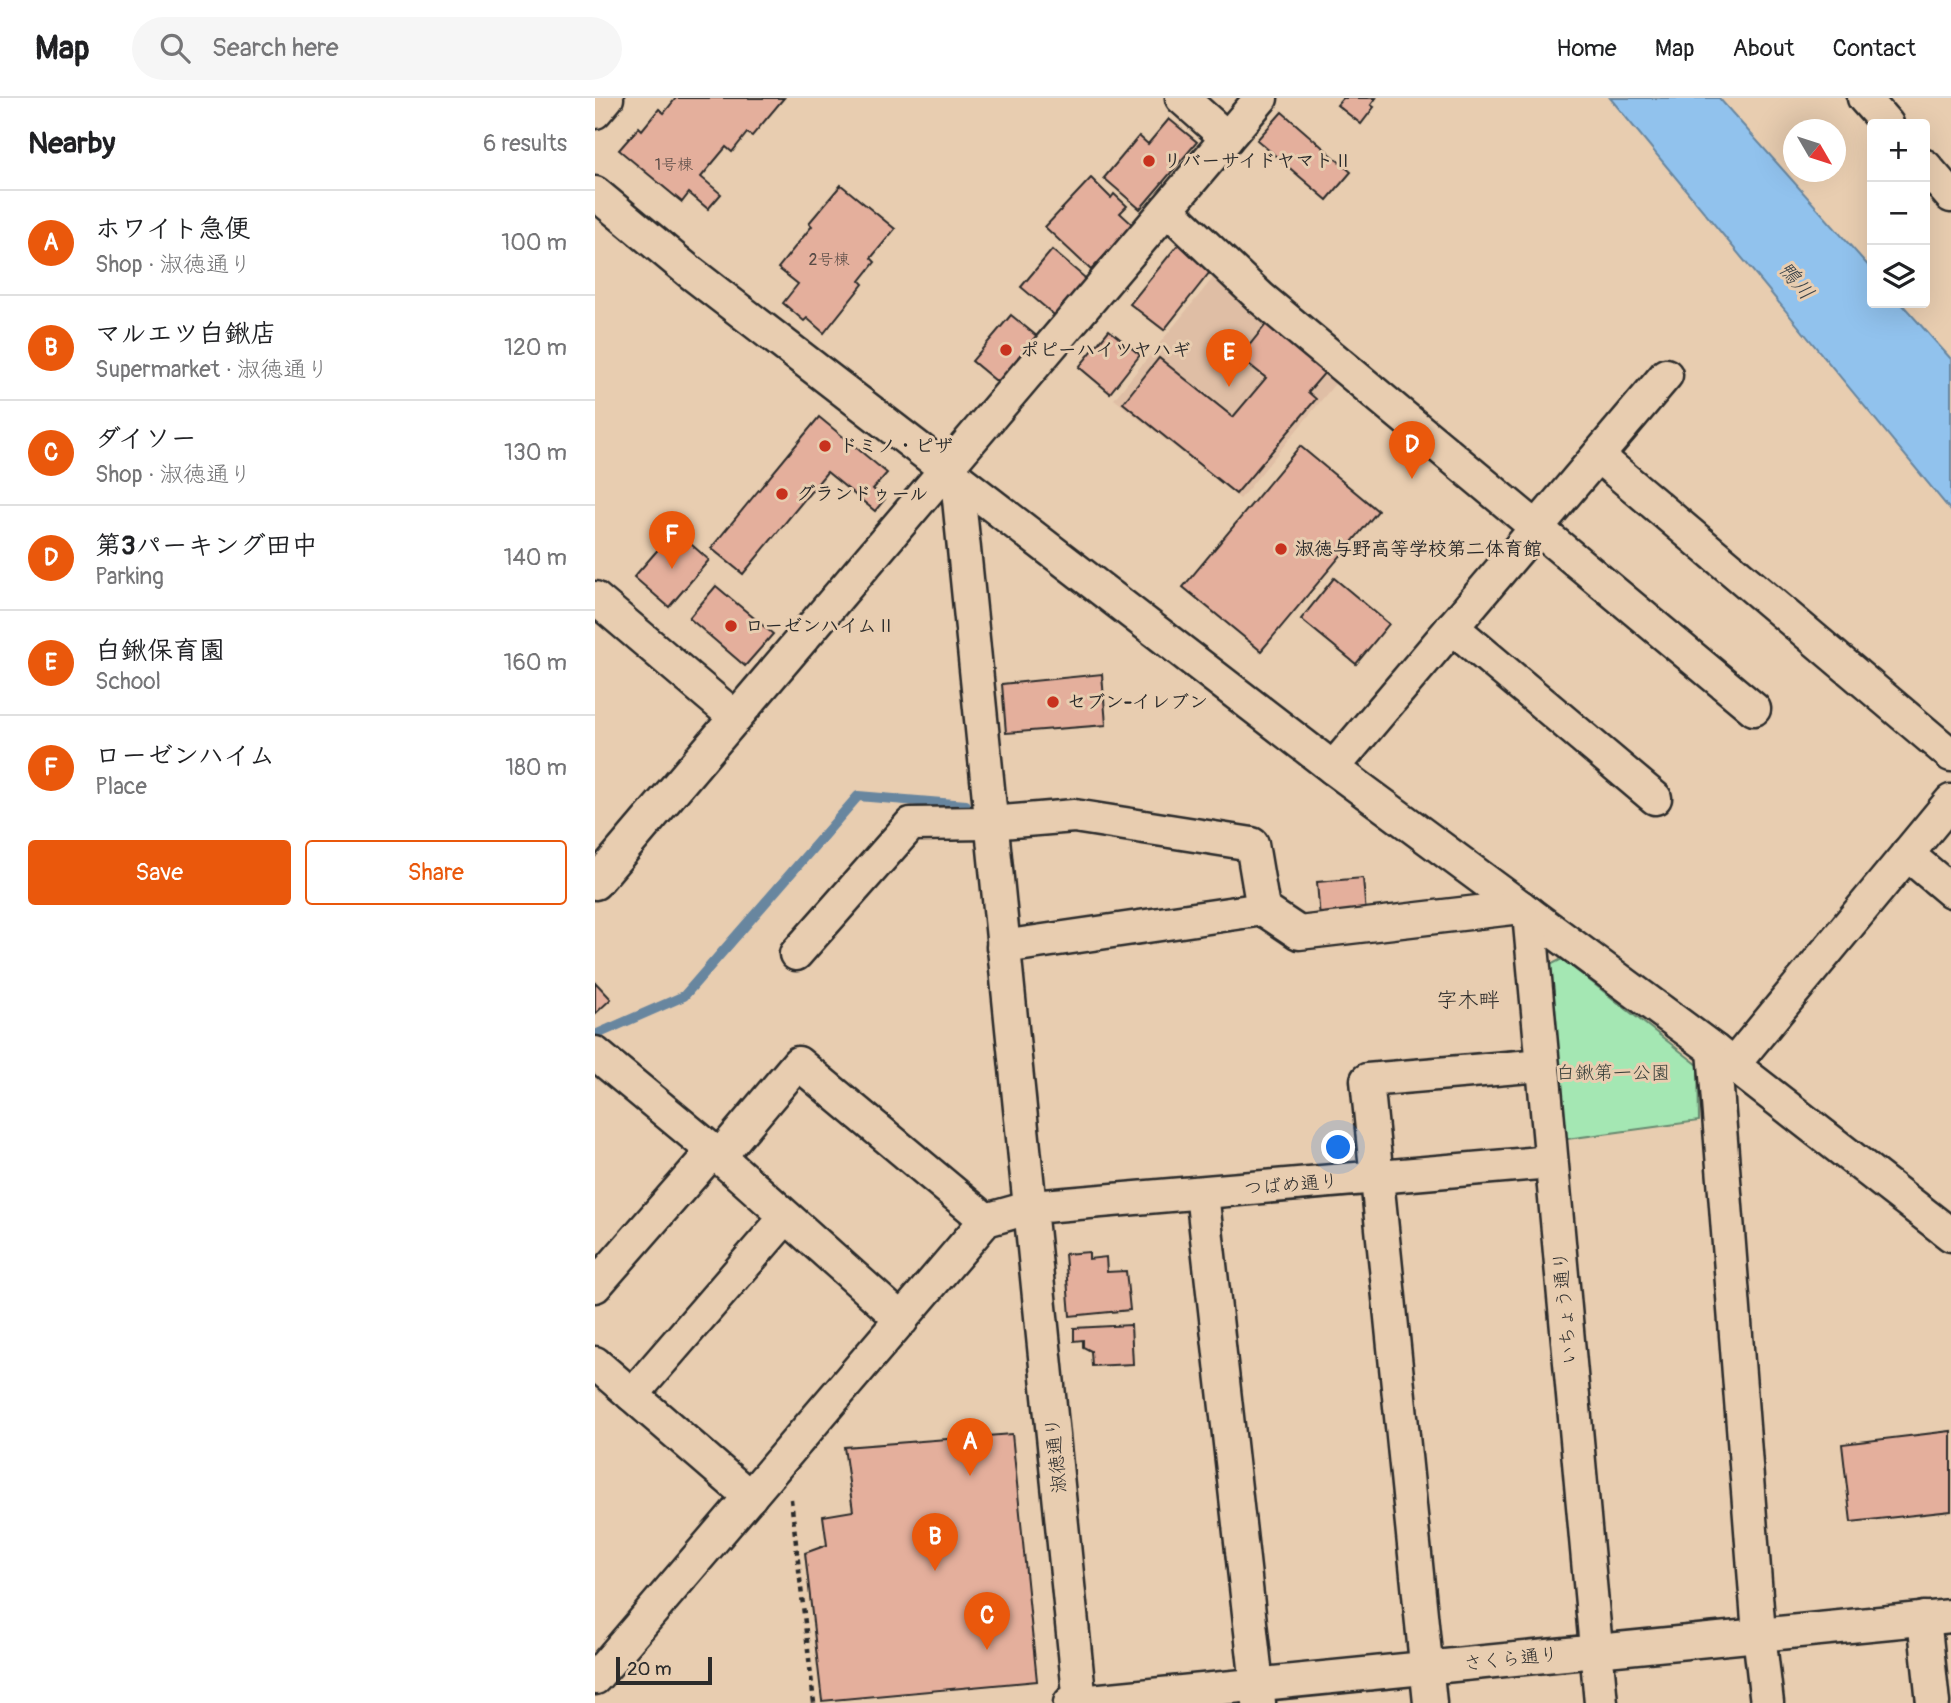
<!DOCTYPE html>
<meta charset="utf-8">
<style>
body{margin:0;font-family:Pangolin,"Klee One",sans-serif;background:#f6f6f6;color:#202124}
.controls{position:absolute;right:21px;top:21px;display:grid;overflow:hidden;border-radius:7px;box-shadow:0 7px 28px #0002}
.controls button{width:63px;height:63px;display:grid;place-items:center;padding:0;border:0;border-bottom:2px solid #e0e0e0;background:#fff;color:#202124;font:35px sans-serif}
.compass{position:absolute;left:1188px;top:21px;width:63px;height:63px;border-radius:50%;background:#fff;box-shadow:0 7px 28px #0002;rotate:129deg}
.scale{position:absolute;left:21px;bottom:18px;width:96px;box-sizing:border-box;padding-left:7px;border:4px solid #2b2b2b;border-top:0;font-size:19px;line-height:24px;white-space:nowrap;color:#2b2b2b;-webkit-text-stroke:5px #e8cdb0;paint-order:stroke}
.you{position:absolute;left:744px;top:1050px;width:24px;height:24px;margin:-18px;border:5px solid #fff;border-radius:50%;background:#1a73e8;box-shadow:0 0 0 10px #1a73e833}
.badge{display:grid;place-items:center;width:46px;height:46px;border-radius:50%;background:#ea580c;color:#fff;font-size:23px;font-weight:700}
.pin{position:absolute;translate:-50% -58px;filter:drop-shadow(0 2px 4px #0008)}
.pin::after{content:'';position:absolute;top:37px;width:24px;height:21px;background:inherit;clip-path:polygon(0 0,100% 0,50% 100%)}
.list{margin:0;padding:0;list-style:none}
h2{display:flex;justify-content:space-between;align-items:center;height:91px;margin:0;padding:0 28px;font-size:30px}
h2 small{font-size:23px;font-weight:400;color:#757577}
.list li{display:grid;grid-template-columns:46px 1fr auto;gap:21px;align-items:center;box-sizing:border-box;height:105px;padding:0 28px;border-top:2px solid #e0e0e0}
.list b{display:block;font-size:26px;white-space:nowrap}
.list p{margin:0;font-size:23px;white-space:nowrap;color:#757577}
.list em{font-size:23px;font-style:normal;color:#757577}
.actions{display:flex;gap:14px;padding:21px 28px}
.actions a{flex:1;padding:16px 0;border:2px solid #ea580c;border-radius:7px;text-align:center;font-size:24px;color:#ea580c}
.actions .main{background:#ea580c;color:#fff}
.icon{flex:none;width:38px;height:38px;fill:none;stroke:currentColor;stroke-width:2;stroke-linecap:round;stroke-linejoin:round}
.map{position:relative;flex:none;width:1356px;height:1605px;overflow:hidden}
header{display:flex;align-items:center;gap:42px;box-sizing:border-box;height:98px;padding:0 35px;background:#fff;border-bottom:2px solid #e0e0e0}
header strong{font-size:33px}
nav{display:flex;gap:38px;margin-inline-start:auto;font-size:24px}
.search{width:490px;height:63px;background:#f6f6f6;display:flex;align-items:center;gap:18px;box-sizing:border-box;padding:0 24px;border-radius:38px;color:#757577;font-size:26px}
main{display:flex}
aside{flex:1;background:#fff}
.map>svg:first-child{display:block}
.built{fill:#dfbea5}
.green{fill:#a4e7b3;stroke:#68896f;stroke-width:2}
.water{fill:#91c2ed;stroke:#68869f;stroke-width:2}
.lines{fill:none;stroke-linecap:round;stroke-linejoin:round}
.stream{stroke:#68869f;stroke-width:10}
.building{fill:#e4af9c;stroke:#2b2b2b;stroke-width:2}
.minor-casing{stroke:#2b2b2b;stroke-width:37}
.path{stroke:#2b2b2b;stroke-width:4.5;stroke-dasharray:5 5;stroke-linecap:butt}
.minor{stroke:#e8cdb0;stroke-width:32}
.poi-dot{fill:#c8321e;stroke:#e8cdb0;stroke-width:2.5}
.labels{text-anchor:middle;dominant-baseline:central;stroke-width:6;stroke-linejoin:round;paint-order:stroke}
.number-label{font-size:16px;fill:#594c47}
.poi-label{font-size:19px;font-weight:bold;fill:#2b2b2b;stroke:#e8cdb0;text-anchor:start}
.park-label{font-size:19px;fill:#373e39;stroke:#e8cdb0}
.street-label{font-size:19px;fill:#2b2b2b;stroke:#e8cdb0}
.water-label{font-size:21px;font-style:italic;fill:#3a4248;stroke:#e8cdb0}
.neighbourhood-label{font-size:21px;fill:#2b2b2b;stroke:#e8cdb0}
</style>
<header>
<strong>Map</strong>
<div class="search"><svg class="icon" aria-label="search" viewBox="0 0 24 24"><circle cx="10" cy="10" r="6"/><path d="M15 15l6 6"/></svg>Search here</div>
<nav><a>Home</a><a>Map</a><a>About</a><a>Contact</a></nav>
</header>
<main>
<aside>
<h2>Nearby<small>6 results</small></h2>
<ul class="list">
<li><span class="badge">A</span><div><b>ホワイト急便</b><p>Shop · 淑徳通り</p></div><em>100 m</em></li>
<li><span class="badge">B</span><div><b>マルエツ白鍬店</b><p>Supermarket · 淑徳通り</p></div><em>120 m</em></li>
<li><span class="badge">C</span><div><b>ダイソー</b><p>Shop · 淑徳通り</p></div><em>130 m</em></li>
<li><span class="badge">D</span><div><b>第3パーキング田中</b><p>Parking</p></div><em>140 m</em></li>
<li><span class="badge">E</span><div><b>白鍬保育園</b><p>School</p></div><em>160 m</em></li>
<li><span class="badge">F</span><div><b>ローゼンハイム</b><p>Place</p></div><em>180 m</em></li>
</ul>
<div class="actions"><a class="main">Save</a><a>Share</a></div>
</aside>
<div class="map">
<svg width="1356" height="1605" viewBox="0 0 1356 1605">
<rect width="100%" height="100%" fill="#e8cdb0"/>
<filter id="ink" filterUnits="userSpaceOnUse"><feTurbulence type="fractalNoise" baseFrequency=".0143" numOctaves="2"/><feDisplacementMap in="SourceGraphic" scale="14" xChannelSelector="R" yChannelSelector="G"/><feConvolveMatrix kernelMatrix="1 2 1 2 8 2 1 2 1" color-interpolation-filters="sRGB"/></filter>
<g filter="url(#ink)">
<polygon class="built" points="623,174 748,276 645,401 519,301"/>
<polygon class="green" points="967,861 1103,967 1104,1023 964,1042 947,871"/>
<polygon class="water" points="1015,0 1124,0 1277,172 1277,205 1306,205 1356,261 1356,413"/>
<g class="lines">
<polyline class="stream" points="0,937 89,898 263,698 371,707"/>
</g>
<g class="building">
<polygon points="81,0 189,0 157,38 152,35 137,54 131,49 106,79 126,96 113,111 94,95 87,104 24,52 44,29 47,32 64,11 69,15"/>
<polygon points="748,0 781,0 776,7 779,9 766,26 742,7"/>
<polygon points="687,14 756,74 732,102 662,42"/>
<polygon points="574,21 602,44 545,111 509,80 544,38 553,46"/>
<polygon points="496,80 516,100 519,96 532,108 525,115 538,127 496,172 450,129"/>
<polygon points="246,87 300,131 276,160 280,164 265,183 268,186 229,235 212,220 209,223 188,205 203,186 183,170 217,128 214,125"/>
<polygon points="585,144 618,170 569,232 535,206"/>
<polygon points="457,152 495,184 464,221 426,189"/>
<polygon points="416,217 444,240 406,287 377,263"/>
<polygon points="673,224 732,272 713,294 721,301 641,396 528,305 564,260 638,319 671,280 645,259"/>
<polygon points="514,232 545,257 515,295 484,269"/>
<polygon points="224,319 292,375 278,391 290,401 280,413 232,374 148,476 116,450"/>
<polygon points="705,348 783,413 666,553 588,489"/>
<polygon points="80,432 114,462 74,509 39,479"/>
<polygon points="739,480 794,526 761,566 706,521"/>
<polygon points="121,488 178,536 150,568 94,520"/>
<polygon points="507,576 511,627 411,635 407,586"/>
<polygon points="768,780 771,817 725,821 722,784"/>
<polygon points="0,884 16,901 0,916"/>
<polygon points="494,1154 494,1161 511,1159 512,1174 531,1173 535,1212 475,1218 470,1156"/>
<polygon points="536,1227 538,1266 497,1268 496,1253 488,1249 488,1242 479,1243 479,1230"/>
<polygon points="1356,1333 1356,1413 1256,1424 1247,1346"/>
<polygon points="417,1336 442,1583 227,1603 210,1455 232,1447 228,1418 258,1413 249,1349"/>
</g>
<g class="lines">
<g class="minor-casing">
<g id="minor">
<polyline points="587,0 632,40"/>
<polyline points="1269,0 1292,26"/>
<polyline points="0,14 12,0"/>
<polyline points="1330,68 1356,98"/>
<polyline points="0,95 95,174 738,670 1119,952 1356,1137"/>
<polyline points="572,111 666,200 1159,611"/>
<polyline points="1003,358 1356,657"/>
<path d="M 362,381 C 401,789 445,1197 485,1605"/>
<polyline points="0,500 141,620"/>
<polyline points="857,529 1060,700"/>
<polyline points="738,670 1071,277"/>
<polyline points="1312,756 1356,793"/>
<polyline points="0,785 666,0"/>
<polyline points="934,815 1006,1605"/>
<polyline points="408,849 668,811 704,835 926,809"/>
<polyline points="201,856 316,726 395,725 479,718 657,746 668,811"/>
<polyline points="1119,952 1164,1536 1172,1605"/>
<polyline points="0,955 118,1053 307,1222"/>
<polyline points="1138,967 1356,703"/>
<polyline points="124,1059 203,965 391,1122"/>
<polyline points="607,1095 664,1605"/>
<polyline points="0,1188 118,1053"/>
<polyline points="0,1265 155,1399"/>
<polyline points="37,1297 191,1119"/>
<polyline points="1329,1520 1338,1605"/>
<polyline points="0,1580 391,1122 437,1109 956,1064"/>
<polyline points="475,1605 1356,1518"/>
<polyline points="835,1605 772,982 947,967"/>
</g>
</g>
<polyline class="path" points="196,1401 219,1605"/>
<use href="#minor" class="minor"/>
</g>
</g>
<g class="poi-dot">
<circle cx="554" cy="63" r="7"/>
<circle cx="411" cy="252" r="7"/>
<circle cx="230" cy="348" r="7"/>
<circle cx="187" cy="396" r="7"/>
<circle cx="686" cy="451" r="7"/>
<circle cx="136" cy="528" r="7"/>
<circle cx="458" cy="604" r="7"/>
</g>
<g class="labels">
<g class="number-label">
<text x="79" y="67">1号棟</text>
<text x="234" y="162">2号棟</text>
</g>
<g class="poi-label">
<text x="568" y="63">リバーサイドヤマトⅡ</text>
<text x="425" y="252">ポピーハイツヤハギ</text>
<text x="244" y="348">ドミノ・ピザ</text>
<text x="201" y="396">グランドゥール</text>
<text x="700" y="451">淑徳与野高等学校第二体育館</text>
<text x="150" y="528">ローゼンハイムⅡ</text>
<text x="472" y="604">セブン-イレブン</text>
</g>
<g class="park-label">
<text x="1018" y="975">白鍬第一公園</text>
</g>
<g class="street-label">
<text transform="translate(696 1087) rotate(-5)">つばめ通り</text>
<text transform="translate(970 1210) rotate(-95)">いちょう通り</text>
<text transform="translate(461 1357) rotate(-96)">淑徳通り</text>
<text transform="translate(916 1561) rotate(-6)">さくら通り</text>
</g>
<g class="water-label">
<text transform="translate(1201 183) rotate(50)">鴨川</text>
</g>
<g class="neighbourhood-label">
<text x="873" y="902">字木畔</text>
</g>
</g>
</svg>
<div class="controls">
<button>+</button>
<button>−</button>
<button><svg class="icon" aria-label="layers" viewBox="0 0 24 24"><path d="M12 4l9 5-9 5-9-5zM3 14l9 5 9-5"/></svg></button>
</div>
<svg class="compass" viewBox="-18 -18 36 36"><path d="M0-13l5 13h-10z" fill="#e53935"/><path d="M0 13l5-13h-10z" fill="#757577"/></svg>
<div class="scale">20 m</div>
<div class="you"></div>
<div class="pin badge" style="left:375px;top:1378px">A</div>
<div class="pin badge" style="left:340px;top:1473px">B</div>
<div class="pin badge" style="left:392px;top:1552px">C</div>
<div class="pin badge" style="left:817px;top:381px">D</div>
<div class="pin badge" style="left:634px;top:289px">E</div>
<div class="pin badge" style="left:77px;top:471px">F</div>
</div>
</main>
